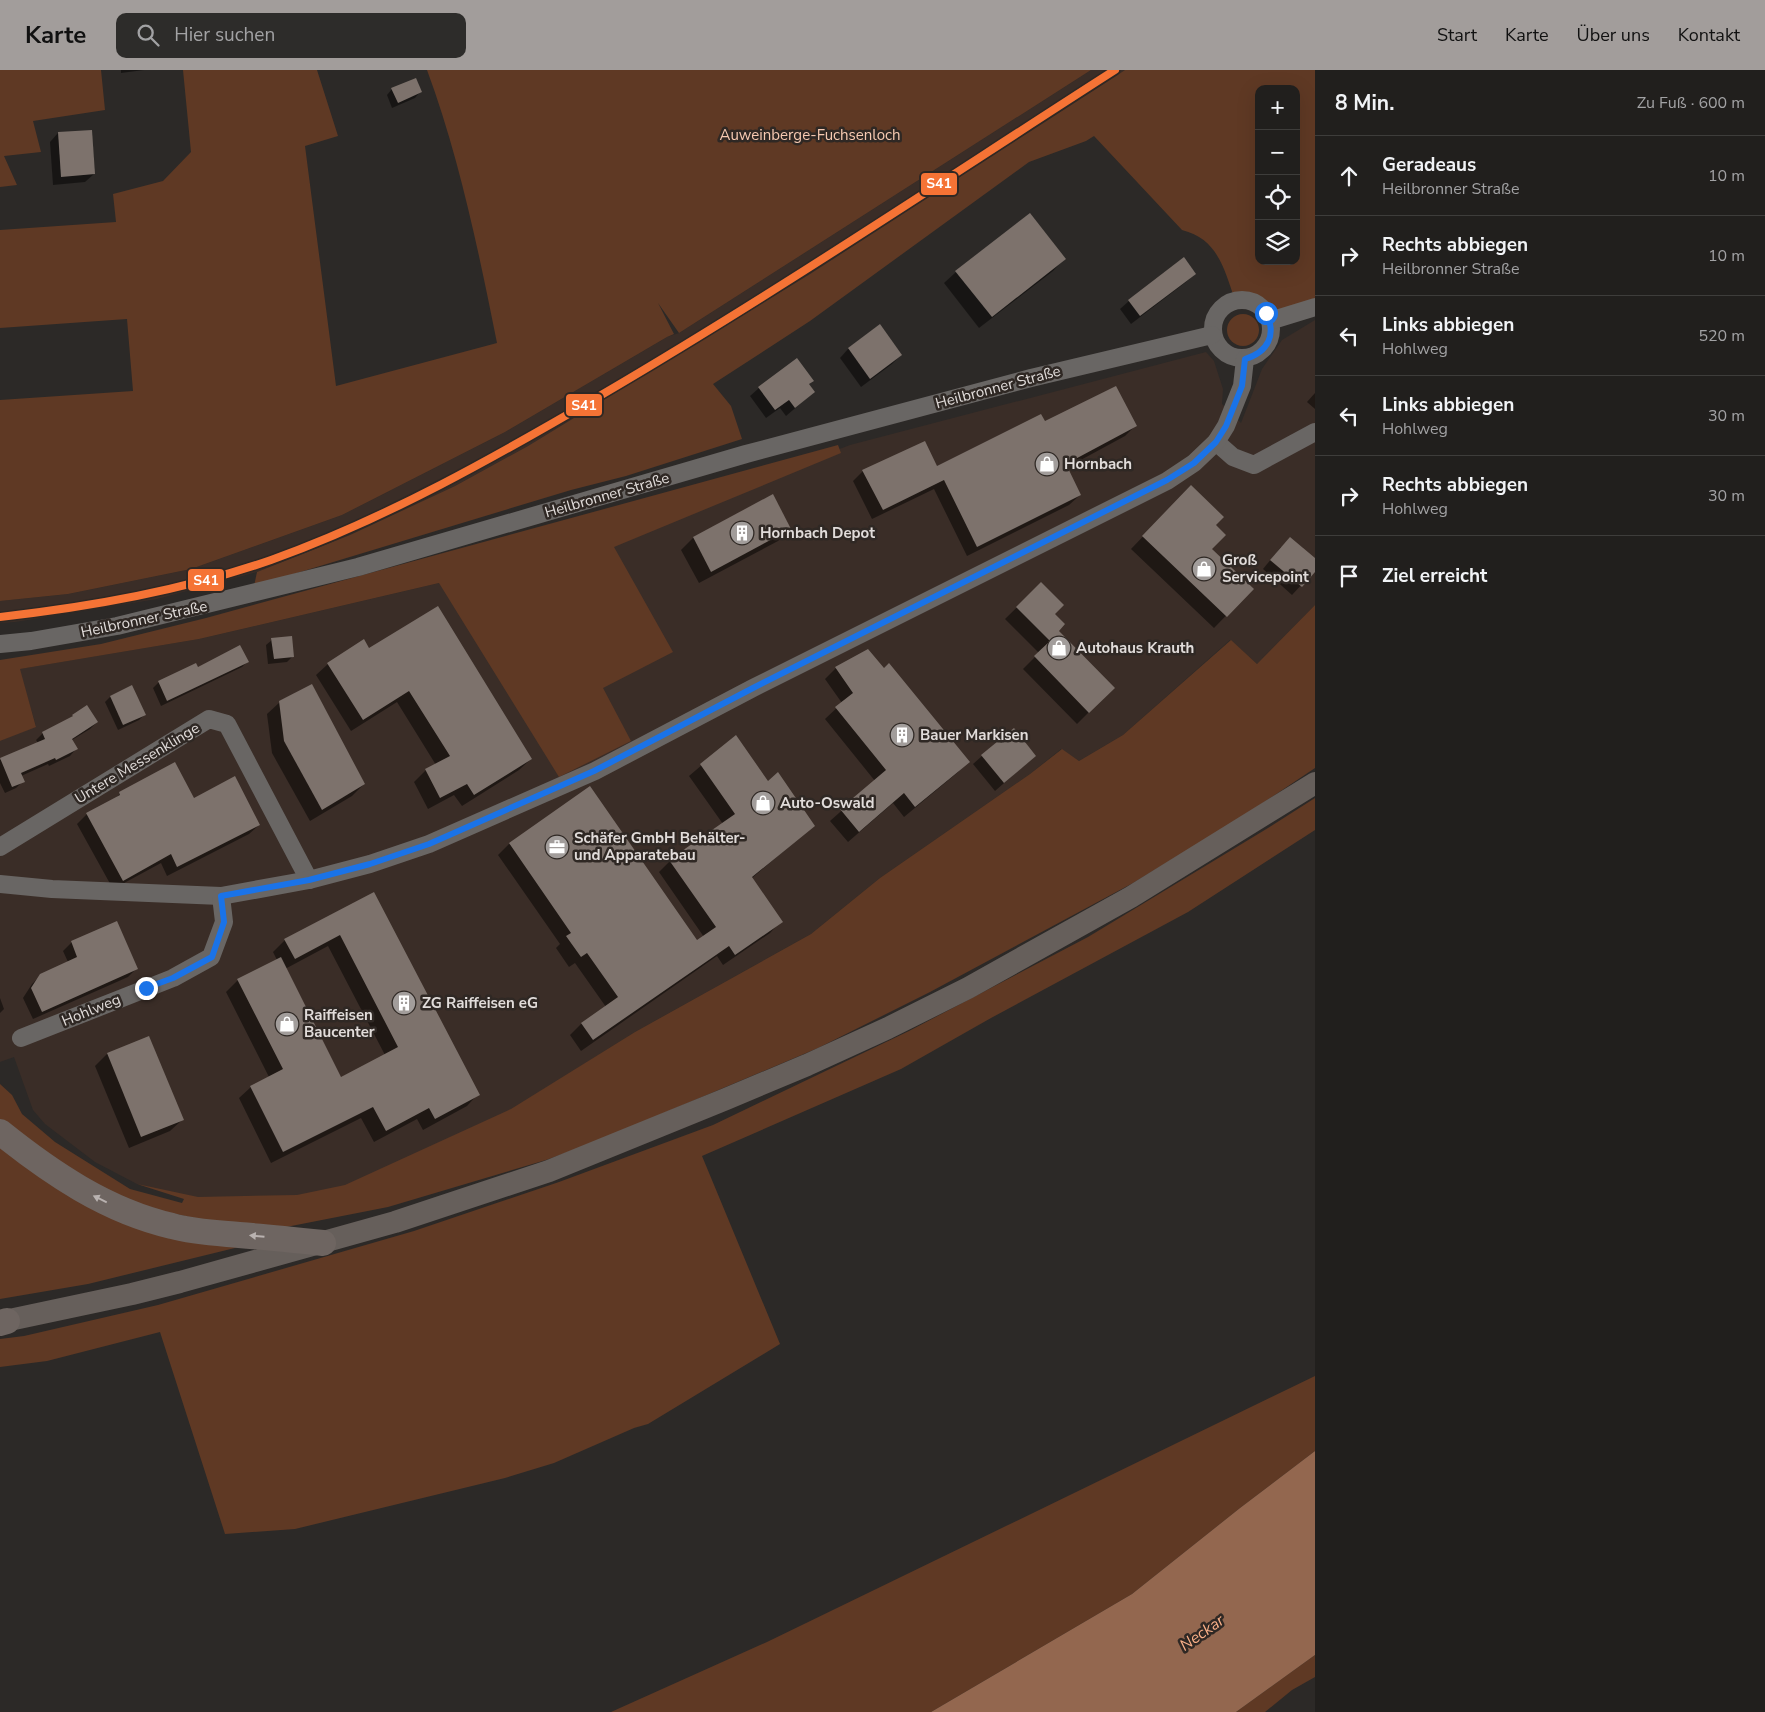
<!DOCTYPE html>
<html lang="de">
<meta charset="utf-8">
<style>
body{margin:0;font-family:"Nunito Sans",sans-serif;background:#2d2c2a;color:#f1f3f6}
.controls{position:absolute;right:15px;top:15px;display:grid;overflow:hidden;border-radius:10px;box-shadow:0 5px 20px #0002}
.controls button{width:45px;height:45px;display:grid;place-items:center;padding:0;border:0;border-bottom:1px solid #3e3d3b;background:#211f1d;color:#f1f3f6;font:25px sans-serif}
.stop{position:absolute;width:15px;height:15px;margin:-11px;border:4px solid #1a73e8;border-radius:50%;background:#fff}
.stop.end{background:#1a73e8;border-color:#fff;box-shadow:0 1px 5px #0008}
.list{margin:0;padding:0;list-style:none}
h2{display:flex;justify-content:space-between;align-items:center;height:65px;margin:0;padding:0 20px;font-size:21px}
h2 small{font-size:16px;font-weight:400;color:#a2a2a4}
.list li{display:grid;grid-template-columns:32px 1fr auto;gap:15px;align-items:center;box-sizing:border-box;height:80px;padding:0 20px;border-top:1px solid #3e3d3b}
.list b{display:block;font-size:19px;white-space:nowrap}
.list p{margin:0;font-size:16px;white-space:nowrap;color:#a2a2a4}
.list em{font-size:16px;font-style:normal;color:#a2a2a4}
.icon{flex:none;width:28px;height:28px;fill:none;stroke:currentColor;stroke-width:2;stroke-linecap:round;stroke-linejoin:round}
.map{position:relative;flex:none;width:1315px;height:1642px;overflow:hidden}
header{display:flex;align-items:center;gap:30px;box-sizing:border-box;height:70px;padding:0 25px;background:#a29d9b;color:#111}
header strong{font-size:24px}
nav{display:flex;gap:28px;margin-inline-start:auto;font-size:18px}
.search{width:350px;height:45px;background:#2d2c2a;display:flex;align-items:center;gap:12px;box-sizing:border-box;padding:0 18px;border-radius:10px;color:#a2a2a4;font-size:19px}
main{display:flex}
aside{flex:1;background:#211f1d}
.map>svg:first-child{display:block}
.built{fill:#3a2d27}
.green{fill:#5f3924;fill-rule:evenodd}
.water{fill:#93674f}
.shadow{fill:#0007;fill-rule:evenodd}
.building{fill:#7d726c}
.lines{fill:none;stroke-linecap:round;stroke-linejoin:round}
.minor{stroke:#696664;stroke-width:18}
.major{stroke:#665f5b;stroke-width:22}
.highway{stroke:#6e6561;stroke-width:26}
.rail-1-casing{stroke:#2f2824;stroke-width:11}
.rail-1{stroke:#f57335;stroke-width:8}
.oneway{fill:#b9b2b0}
.route{stroke:#1a73e8;stroke-width:6}
.labels{text-anchor:middle;dominant-baseline:central;stroke-width:5;stroke-linejoin:round;paint-order:stroke}
.park-label{font-size:15px;fill:#f7cab2;stroke:#2f2824}
.street-label{font-size:15px;fill:#e1dcda;stroke:#2f2824}
.poi-label{font-size:15px;font-weight:bold;fill:#e1dcda;stroke:#2f2824;text-anchor:start}
.water-label{font-size:16px;font-style:italic;fill:#fab088;stroke:#2f2824}
.line-badge{stroke:#2f2824;stroke-width:2}
.badge-label{font-size:14px;text-anchor:middle;font-weight:bold;fill:#fff}
</style>
<header>
<strong>Karte</strong>
<div class="search"><svg class="icon" aria-label="search" viewBox="0 0 24 24"><circle cx="10" cy="10" r="6"/><path d="M15 15l6 6"/></svg>Hier suchen</div>
<nav><a>Start</a><a>Karte</a><a>Über uns</a><a>Kontakt</a></nav>
</header>
<main>
<div class="map">
<svg width="1315" height="1642" viewBox="0 0 1315 1642">
<rect width="100%" height="100%" fill="#2c2927"/>
<g class="built">
<polygon points="1091,0 1125,0 810,204 528,376 455,416 350,465 257,502 157,529 15,552 0,553 0,531 68,524 191,499 342,445 505,362 667,267 679,263"/>
<polygon points="1315,250 1315,535 1257,594 1230,570 1123,665 1079,691 1061,679 1030,704 880,808 811,864 635,962 511,1040 314,1132 226,1137 137,1114 95,1092 45,1054 33,1040 14,987 0,992 0,671 36,656 19,599 199,569 439,513 727,422 850,375 1206,282 1214,291 1223,319 1222,334 1241,353 1262,299 1282,270"/>
</g>
<g class="green">
<polygon points="0,0 101,0 105,40 33,51 41,82 4,86 17,115 0,117"/>
<path d="M 183,0 L 317,0 L 338,66 L 305,76 L 336,316 L 497,273 C 479,183 459,86 427,0 L 1091,0 L 679,263 L 658,233 L 674,264 L 667,267 L 505,362 L 342,445 L 191,499 L 68,524 L 0,531 L 0,330 L 133,321 L 127,249 L 0,258 L 0,160 L 116,152 L 113,124 L 163,111 L 191,82 Z"/>
<path d="M 1125,0 L 1315,0 L 1315,235 L 1270,251 C 1263,235 1252,229 1235,230 C 1224,199 1218,169 1182,160 L 1094,66 L 1086,71 L 1029,92 L 810,251 L 713,314 L 731,336 L 742,369 L 626,406 L 571,420 L 254,516 L 257,502 L 350,465 L 455,416 L 528,376 L 810,204 ZM 1259,19 L 1296,19 L 1296,191 L 1259,191 Z"/>
<circle cx="1243" cy="260" r="16"/>
<polygon points="838,375 841,383 614,477 673,582 603,618 631,671 559,707 439,513 199,569 20,599 36,657 0,671 0,590 101,574 206,548"/>
<polygon points="1315,535 1315,698 1242,747 1133,813 930,922 818,978 593,1073 546,1090 388,1137 276,1159 239,1158 113,1130 0,1062 0,1014 12,1025 22,1044 55,1072 130,1119 182,1133 184,1129 137,1114 198,1127 297,1125 345,1115 511,1039 635,962 811,864 880,808 1030,704 1062,679 1079,691 1123,665 1231,570 1257,594"/>
<polygon points="1315,728 1315,760 1188,842 991,948 901,999 702,1086 780,1274 648,1354 634,1358 554,1393 505,1408 295,1459 225,1464 160,1262 47,1291 0,1297 0,1269 24,1266 158,1235 414,1161 559,1112 713,1055 909,961 1088,867 1268,758"/>
<polygon points="0,1071 59,1118 243,1176 88,1214 0,1229"/>
<polygon points="1315,1306 1315,1381 1240,1438 1132,1524 931,1642 611,1642 767,1572"/>
<polygon points="1315,1585 1315,1607 1292,1620 1265,1642 1236,1642"/>
</g>
<polygon class="water" points="1315,1381 1315,1585 1236,1642 931,1642 1132,1524 1240,1438"/>
<g class="shadow">
<polygon points="121,0 144,0 121,3"/>
<polygon points="392,19 420,22 415,28 392,38 387,25"/>
<polygon points="58,63 94,104 85,112 53,115 50,72"/>
<polygon points="1064,189 1053,201 979,258 944,213 956,202"/>
<polygon points="1195,204 1186,212 1131,254 1120,239 1129,231"/>
<polygon points="880,256 901,285 892,294 861,317 840,288 848,279"/>
<polygon points="812,311 808,315 814,322 786,346 780,338 766,348 750,326 759,318"/>
<polygon points="1315,323 1315,339 1307,332"/>
<polygon points="1044,353 1135,356 1125,366 1066,398 1080,425 1069,435 967,486 934,419 872,449 853,411 863,401 937,398"/>
<polygon points="772,426 790,459 778,471 699,513 681,480 693,468"/>
<polygon points="1179,429 1214,455 1211,479 1252,519 1214,558 1131,479"/>
<polygon points="1281,477 1315,490 1315,500 1292,525 1263,499"/>
<polygon points="1041,514 1053,544 1057,561 1113,618 1077,654 1023,599 1039,583 1005,549"/>
<polygon points="272,570 293,586 287,592 268,594 266,575"/>
<polygon points="369,580 531,689 519,700 462,736 454,725 428,739 414,712 426,700 436,695 397,632 351,661 316,605 328,594"/>
<polygon points="247,592 242,597 161,636 153,618 159,612 196,595 198,598"/>
<polygon points="836,598 968,692 957,703 904,747 893,733 848,772 830,751 875,711 825,649 842,633 825,609"/>
<polygon points="132,617 145,644 139,650 118,660 105,632 110,627"/>
<polygon points="280,632 364,714 352,726 310,751 272,683 267,644"/>
<polygon points="73,646 97,652 90,659 72,670 76,679 70,686 49,696 48,694 21,706 23,711 16,718 5,723 0,713 0,690 38,673 36,670 43,663 69,650"/>
<polygon points="736,666 768,713 814,755 752,808 781,851 770,863 723,895 717,886 581,981 570,965 581,954 606,937 575,893 569,897 556,878 560,874 498,785 509,774 696,872 704,867 659,802 670,791 723,754 689,706"/>
<polygon points="982,686 1035,686 995,721 973,694"/>
<polygon points="120,724 194,729 259,755 249,764 167,806 161,793 113,819 77,754 87,744 113,731"/>
<path d="M 374,824 L 478,1024 L 467,1036 L 423,1060 L 417,1049 L 374,1072 L 361,1048 L 271,1093 L 239,1028 L 251,1017 L 269,1007 L 226,922 L 238,910 L 277,890 L 273,882 L 285,870 ZM 328,876 L 385,985 L 340,1009 L 285,899 Z"/>
<polygon points="72,872 136,899 128,907 33,949 23,928 32,914 41,905 68,892 63,881"/>
<polygon points="0,928 4,939 0,943"/>
<polygon points="149,967 182,1050 170,1061 129,1078 95,996 107,984"/>
</g>
<g class="building">
<polygon points="416,8 422,22 398,33 391,18"/>
<polygon points="92,60 95,104 61,107 58,62"/>
<polygon points="1030,143 1066,189 992,247 955,201"/>
<polygon points="1184,187 1196,204 1140,246 1128,230"/>
<polygon points="880,254 902,285 870,309 848,278"/>
<polygon points="797,288 814,311 809,314 815,322 795,338 789,330 775,340 758,317"/>
<polygon points="1116,316 1137,356 1066,394 1081,425 977,477 944,410 883,440 862,400 925,371 937,396 1041,344 1045,351"/>
<polygon points="1191,415 1224,447 1216,455 1226,465 1212,479 1254,519 1227,547 1142,466"/>
<polygon points="773,424 791,459 711,502 693,467"/>
<polygon points="1290,467 1315,488 1315,502 1302,517 1270,490"/>
<polygon points="1041,512 1064,535 1055,544 1065,554 1059,561 1115,618 1089,643 1034,586 1050,571 1016,537"/>
<polygon points="438,536 532,689 474,725 467,714 440,728 425,699 450,686 409,621 363,650 327,593 364,569 369,578"/>
<polygon points="292,566 294,587 274,589 271,568"/>
<polygon points="240,575 249,592 167,631 158,611 196,593 198,597"/>
<polygon points="868,579 884,598 889,593 970,692 915,737 904,723 859,762 840,739 886,700 835,637 853,623 835,597"/>
<polygon points="312,614 365,714 322,740 284,671 279,631"/>
<polygon points="132,615 146,645 123,655 110,626"/>
<polygon points="87,635 98,652 72,669 78,679 56,690 55,688 21,703 25,712 12,717 0,688 45,669 42,662 73,646 72,645"/>
<polygon points="1014,658 1036,686 1004,713 981,685"/>
<polygon points="736,665 768,711 778,702 815,756 752,807 783,852 735,885 729,876 593,970 581,953 618,927 587,883 581,887 566,866 571,863 509,773 590,716 697,870 716,857 669,790 735,744 700,694"/>
<polygon points="175,692 194,728 235,706 260,755 177,797 171,784 123,811 86,743 120,725 119,722"/>
<polygon points="374,822 480,1025 435,1049 429,1038 386,1061 373,1037 283,1082 250,1016 283,999 237,909 281,887 341,1007 398,977 340,865 295,889 284,869"/>
<polygon points="117,851 138,899 42,942 31,918 40,904 77,887 71,871"/>
<polygon points="149,966 184,1050 141,1067 107,983"/>
</g>
<g class="lines">
<g class="minor">
<circle cx="1242" cy="259" r="29"/>
<polyline points="1270,251 1315,237"/>
<polyline points="1216,372 1233,387 1254,395 1315,362"/>
<polyline points="0,574 31,571 117,556 358,497 746,384 1031,308 1212,265"/>
<polyline points="0,777 209,649 227,654 309,810"/>
<polyline points="0,814 52,819 221,826 309,810 370,794 429,774 595,701 753,618 1167,411 1194,393 1216,372 1226,356 1242,316 1245,289"/>
<polyline points="21,968 173,908 211,887 224,852 221,826"/>
</g>
<polyline class="major" points="0,1252 132,1224 180,1212 395,1152 549,1101 726,1029 807,995 888,958 968,918 1131,827 1315,713"/>
<g class="highway">
<path d="M 0,1062 C 51,1103 107,1141 172,1156 C 194,1162 217,1163 239,1165 C 267,1167 295,1170 323,1173"/>
<polyline points="0,1253 7,1251"/>
</g>
<g class="rail-1-casing">
<path id="rail-1" d="M 0,547 C 90,537 185,520 271,490 C 388,448 497,386 603,324 C 777,222 945,109 1115,0"/>
</g>
<use href="#rail-1" class="rail-1"/>
</g>
<defs><path id="oneway-solid" d="M-6-.8H1V-3.2L6.5 0L1 3.2V.8H-6Z" transform="scale(1.25)"/></defs>
<g class="oneway">
<use href="#oneway-solid" transform="translate(100 1129) rotate(-154)"/>
<use href="#oneway-solid" transform="translate(257 1166) rotate(-175)"/>
</g>
<g class="lines">
<path class="route" d="M 146,918 L 173,908 L 212,887 L 224,852 L 221,826 L 309,810 L 370,794 L 429,774 L 594,701 L 753,618 L 1167,410 L 1194,393 L 1216,372 L 1226,356 L 1242,316 L 1245,289 C 1268,282 1277,265 1266,243"/>
</g>
<defs>
<g id="shop-disc" transform="scale(1.25)"><circle r="9.5" fill="#a29d9b" stroke="#2f2824"/><path d="M-5-2.5h2.3a2.7 3.5 0 0 1 5.4 0H5L5.5 6h-11ZM-1.5-2.5h3a1.5 2.3 0 0 0-3 0Z" fill="#fff"/></g>
<g id="building-disc" transform="scale(1.25)"><circle r="9.5" fill="#a29d9b" stroke="#2f2824"/><path d="M-4-6H4V6H1V3H-1V6H-4ZM-2.5-4.3h1.7v1.8h-1.7ZM.8-4.3h1.7v1.8H.8ZM-2.5-1h1.7V.8h-1.7ZM.8-1h1.7V.8H.8Z" fill="#fff"/></g>
<g id="office-disc" transform="scale(1.25)"><circle r="9.5" fill="#a29d9b" stroke="#2f2824"/><path d="M-6-3h4V-5.5h4V-3h4V5H-6ZM-1-4.5V-3h2v-1.5ZM-6 0V1H6V0Z" fill="#fff"/></g>
</defs>
<g fill-rule="evenodd">
<use href="#shop-disc" x="1047" y="394"/>
<use href="#building-disc" x="742" y="463"/>
<use href="#shop-disc" x="1204" y="499"/>
<use href="#shop-disc" x="1059" y="578"/>
<use href="#building-disc" x="902" y="665"/>
<use href="#shop-disc" x="763" y="733"/>
<use href="#office-disc" x="557" y="777"/>
<use href="#building-disc" x="404" y="933"/>
<use href="#shop-disc" x="287" y="954"/>
</g>
<g class="labels">
<g class="park-label">
<text x="810" y="65">Auweinberge-Fuchsenloch</text>
</g>
<g class="street-label">
<text transform="translate(998 317) rotate(-15)">Heilbronner Straße</text>
<text transform="translate(607 425) rotate(-16)">Heilbronner Straße</text>
<text transform="translate(144 549) rotate(-12)">Heilbronner Straße</text>
<text transform="translate(137 693) rotate(-31)">Untere Messenklinge</text>
<text transform="translate(91 940) rotate(-22)">Hohlweg</text>
</g>
<g class="poi-label">
<text x="1064" y="394">Hornbach</text>
<text x="760" y="463">Hornbach Depot</text>
<text x="1222" y="490">Groß<tspan x="1222" dy="17">Servicepoint</tspan></text>
<text x="1076" y="578">Autohaus Krauth</text>
<text x="920" y="665">Bauer Markisen</text>
<text x="780" y="733">Auto-Oswald</text>
<text x="574" y="768">Schäfer GmbH Behälter-<tspan x="574" dy="17">und Apparatebau</tspan></text>
<text x="422" y="933">ZG Raiffeisen eG</text>
<text x="304" y="945">Raiffeisen<tspan x="304" dy="17">Baucenter</tspan></text>
</g>
<g class="water-label">
<text transform="translate(1202 1563) rotate(-35)">Neckar</text>
</g>
</g>
<g class="line-badge">
<rect x="920" y="102" width="38" height="24" rx="5" fill="#f57335"/>
<rect x="565" y="323" width="38" height="24" rx="5" fill="#f57335"/>
<rect x="187" y="498" width="38" height="24" rx="5" fill="#f57335"/>
</g>
<g class="badge-label">
<text x="939" y="118">S41</text>
<text x="584" y="340">S41</text>
<text x="206" y="515">S41</text>
</g>
</svg>
<div class="controls">
<button>+</button>
<button>−</button>
<button><svg class="icon" aria-label="locate" viewBox="0 0 24 24"><circle cx="12" cy="12" r="6"/><path d="M12 2v4M12 18v4M2 12h4M18 12h4"/></svg></button>
<button><svg class="icon" aria-label="layers" viewBox="0 0 24 24"><path d="M12 4l9 5-9 5-9-5zM3 14l9 5 9-5"/></svg></button>
</div>
<div class="stop" style="left:1266px;top:243px"></div>
<div class="stop end" style="left:146px;top:918px"></div>
</div>
<aside>
<h2>8 Min.<small>Zu Fuß · 600 m</small></h2>
<ul class="list">
<li><svg class="icon" aria-label="ahead" viewBox="0 0 24 24"><path d="M12 20V5M6 11l6-6 6 6"/></svg><div><b>Geradeaus</b><p>Heilbronner Straße</p></div><em>10 m</em></li>
<li><svg class="icon" aria-label="right" viewBox="0 0 24 24"><path d="M7 20v-9h11M14 6l5 5-5 5"/></svg><div><b>Rechts abbiegen</b><p>Heilbronner Straße</p></div><em>10 m</em></li>
<li><svg class="icon" aria-label="left" viewBox="0 0 24 24"><path d="M17 20v-9H6M10 6l-5 5 5 5"/></svg><div><b>Links abbiegen</b><p>Hohlweg</p></div><em>520 m</em></li>
<li><svg class="icon" aria-label="left" viewBox="0 0 24 24"><path d="M17 20v-9H6M10 6l-5 5 5 5"/></svg><div><b>Links abbiegen</b><p>Hohlweg</p></div><em>30 m</em></li>
<li><svg class="icon" aria-label="right" viewBox="0 0 24 24"><path d="M7 20v-9h11M14 6l5 5-5 5"/></svg><div><b>Rechts abbiegen</b><p>Hohlweg</p></div><em>30 m</em></li>
<li><svg class="icon" aria-label="arrive" viewBox="0 0 24 24"><path d="M6 21V4h12l-3 4 3 4H6"/></svg><div><b>Ziel erreicht</b></div></li>
</ul>
</aside>
</main>
